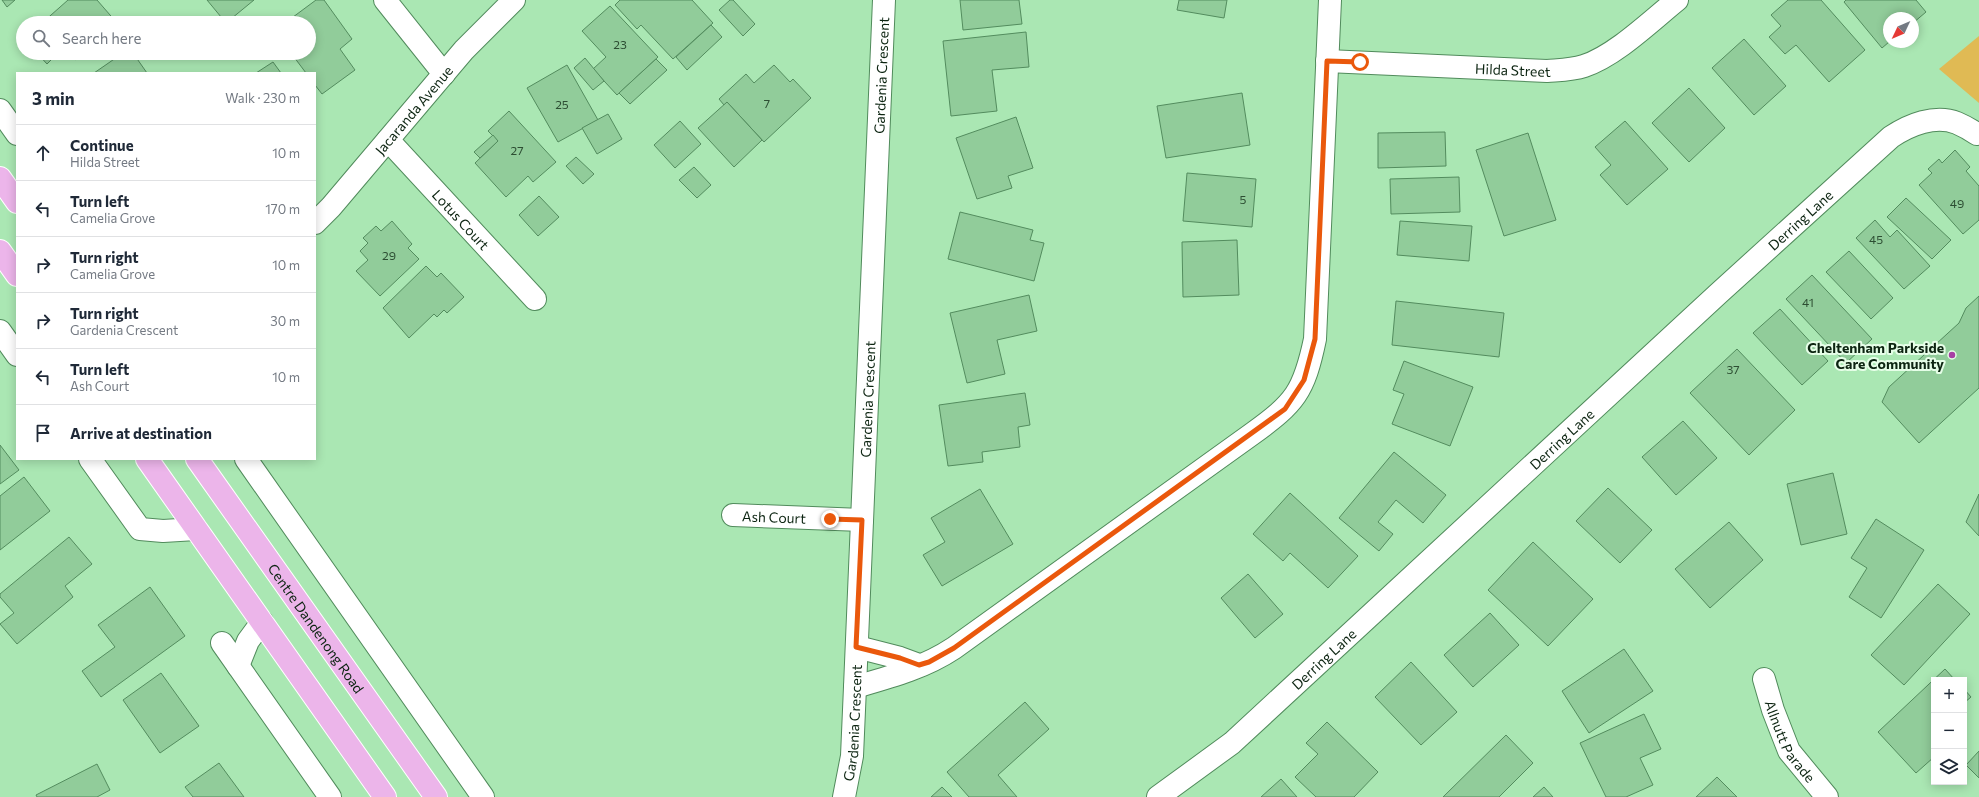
<!DOCTYPE html>
<meta charset="utf-8">
<style>
body{margin:0;font-family:Commissioner,sans-serif;background:#f2f2f3;color:#1f2937}
.controls{position:absolute;right:12px;bottom:12px;display:grid;overflow:hidden;border-radius:0px;box-shadow:0 2px 10px #0003}
.controls button{width:36px;height:36px;display:grid;place-items:center;padding:0;border:0;border-bottom:1px solid #e0e1e3;background:#fff;color:#1f2937;font:20px sans-serif}
.compass{position:absolute;left:1883px;top:12px;width:36px;height:36px;border-radius:50%;background:#fff;box-shadow:0 2px 10px #0003;rotate:226deg}
.stop{position:absolute;width:12px;height:12px;margin:-9px;border:3px solid #ea580c;border-radius:50%;background:#fff}
.stop.end{background:#ea580c;border-color:#fff;box-shadow:0 1px 4px #0008}
.list{margin:0;padding:0;list-style:none}
h2{display:flex;justify-content:space-between;align-items:center;height:52px;margin:0;padding:0 16px;font-size:17px}
h2 small{font-size:13px;font-weight:400;color:#747a83}
.list li{display:grid;grid-template-columns:26px 1fr auto;gap:12px;align-items:center;box-sizing:border-box;height:56px;padding:0 16px;border-top:1px solid #e0e1e3}
.list b{display:block;font-size:15px;white-space:nowrap}
.list p{margin:0;font-size:13px;white-space:nowrap;color:#747a83}
.list em{font-size:13px;font-style:normal;color:#747a83}
.icon{flex:none;width:22px;height:22px;fill:none;stroke:currentColor;stroke-width:2;stroke-linecap:round;stroke-linejoin:round}
.map{position:relative;flex:none;width:1979px;height:797px;overflow:hidden}
.search{position:absolute;background:#fff;box-shadow:0 2px 10px #0003;left:16px;top:16px;width:300px;height:44px;display:flex;align-items:center;gap:10px;box-sizing:border-box;padding:0 14px;border-radius:22px;color:#747a83;font-size:15px}
.panel{position:absolute;background:#fff;box-shadow:0 2px 10px #0003;left:16px;top:72px;width:300px;height:388px;border-radius:0px}
.map>svg:first-child{display:block}
.green{fill:#e0ba54}
.building{fill:#91cc9a;stroke:#538c5e}
.lines{fill:none;stroke-linecap:round;stroke-linejoin:round}
.street-casing{stroke:#518b5c;stroke-width:24}
.primary-casing{stroke:#fff;stroke-width:24}
.street{stroke:#fff;stroke-width:22}
.primary{stroke:#ecb5ea;stroke-width:22}
.route{stroke:#ea580c;stroke-width:5}
.poi-dot{fill:#a740a4;stroke:#e6fee8;stroke-width:1.5}
.labels{text-anchor:middle;dominant-baseline:central;stroke-width:4;stroke-linejoin:round;paint-order:stroke}
.number-label{font-size:12px;fill:#2d4e33}
.street-label{font-size:14px;fill:#0c2411;stroke:#e6fee8}
.poi-label{font-size:14px;font-weight:bold;fill:#0c2411;stroke:#e6fee8;text-anchor:end}
</style>
<div class="map">
<svg width="1979" height="797" viewBox="0 0 1979 797">
<rect width="100%" height="100%" fill="#aae7b3"/>
<polygon class="green" points="1979,36 1979,103 1939,69"/>
<g class="building">
<polygon points="2,0 15,0 7,7"/>
<polygon points="68,0 97,0 117,23 42,23"/>
<polygon points="207,0 254,0 226,23"/>
<polygon points="316,0 324,0 352,39 340,49 355,70 322,94 315,85 315,73 306,73 291,53 309,53 309,23 285,23"/>
<polygon points="620,0 692,0 713,23 673,59 641,25 637,29 615,5"/>
<polygon points="730,0 733,0 755,24 743,36 719,10"/>
<polygon points="960,0 1019,0 1022,24 963,30"/>
<polygon points="1179,0 1227,0 1224,18 1177,10"/>
<polygon points="1788,0 1821,0 1865,50 1829,82 1796,45 1785,54 1769,37 1781,26 1771,15"/>
<polygon points="1846,0 1916,0 1926,12 1913,23 1913,18 1889,18 1889,42 1882,48 1844,2"/>
<polygon points="610,6 658,57 617,95 593,69 606,57 582,31"/>
<polygon points="711,25 722,37 687,70 676,57"/>
<polygon points="1026,32 1029,67 992,70 997,111 951,116 943,41"/>
<polygon points="1744,39 1786,86 1754,115 1712,68"/>
<polygon points="37,53 58,53 47,64"/>
<polygon points="70,53 83,53 75,60"/>
<polygon points="123,53 133,53 147,73 94,73"/>
<polygon points="585,58 604,81 593,90 574,68"/>
<polygon points="656,59 667,70 630,104 619,93"/>
<polygon points="273,62 281,73 256,73"/>
<polygon points="567,65 598,120 558,142 527,88"/>
<polygon points="774,65 790,82 793,79 811,98 764,142 727,102 724,105 719,99 746,74 754,83"/>
<polygon points="1689,88 1725,128 1689,162 1652,123"/>
<polygon points="1242,93 1250,145 1166,158 1157,106"/>
<polygon points="727,102 762,140 734,167 698,128"/>
<polygon points="509,111 556,162 533,182 528,176 506,197 475,163 498,141 488,131"/>
<polygon points="608,114 622,139 597,154 582,128"/>
<polygon points="1016,117 1033,168 1008,176 1012,188 977,199 956,138"/>
<polygon points="680,121 701,144 675,168 654,145"/>
<polygon points="1625,121 1668,169 1627,205 1600,175 1611,165 1595,147"/>
<polygon points="1445,132 1446,166 1378,168 1378,133"/>
<polygon points="1528,133 1556,220 1504,236 1476,150"/>
<polygon points="493,135 498,141 480,158 474,152"/>
<polygon points="1955,150 1970,167 1966,171 1979,186 1979,220 1963,234 1919,185 1932,173 1928,169 1939,159 1942,163"/>
<polygon points="576,157 594,174 583,184 566,166"/>
<polygon points="694,167 711,185 697,198 679,180"/>
<polygon points="1187,173 1256,179 1252,227 1183,221"/>
<polygon points="1459,177 1460,212 1391,214 1390,179"/>
<polygon points="539,196 559,217 538,236 519,215"/>
<polygon points="1906,198 1951,240 1932,259 1887,217"/>
<polygon points="960,212 1033,230 1030,240 1044,243 1034,281 948,259"/>
<polygon points="1875,220 1890,237 1897,230 1930,266 1904,289 1856,238"/>
<polygon points="392,221 412,244 408,248 419,259 380,296 356,271 368,260 360,251 368,243 363,238 376,226 381,231"/>
<polygon points="1400,221 1472,226 1469,261 1397,255"/>
<polygon points="1237,240 1239,295 1183,297 1182,242"/>
<polygon points="1849,251 1893,298 1871,319 1826,272"/>
<polygon points="426,266 437,277 441,273 464,297 447,313 444,310 437,317 434,314 409,338 383,308"/>
<polygon points="1812,275 1872,339 1846,363 1786,299"/>
<polygon points="1029,295 1037,331 997,340 1005,374 967,383 950,313"/>
<polygon points="1979,296 1979,388 1919,443 1882,402 1889,387 1959,323 1966,308"/>
<polygon points="1396,301 1504,313 1499,357 1392,345"/>
<polygon points="1780,309 1828,361 1802,385 1753,333"/>
<polygon points="1737,349 1795,410 1749,455 1690,393"/>
<polygon points="1404,361 1473,387 1450,446 1392,424 1404,394 1393,390"/>
<polygon points="1025,393 1030,425 1018,427 1020,447 982,452 983,462 948,466 939,405"/>
<polygon points="1683,421 1717,458 1676,495 1642,457"/>
<polygon points="0,445 19,470 0,484"/>
<polygon points="1394,452 1446,495 1423,523 1396,500 1378,522 1393,534 1379,551 1339,518"/>
<polygon points="1833,473 1847,534 1801,545 1787,484"/>
<polygon points="24,477 50,511 0,550 0,496"/>
<polygon points="1608,488 1652,530 1620,563 1576,521"/>
<polygon points="980,489 1013,544 942,586 923,555 945,542 931,518"/>
<polygon points="1290,493 1358,556 1328,588 1290,553 1283,561 1253,534"/>
<polygon points="1979,494 1979,536 1966,522"/>
<polygon points="1876,519 1924,550 1881,618 1849,597 1867,568 1851,558"/>
<polygon points="1729,522 1763,560 1710,608 1675,569"/>
<polygon points="69,537 92,564 65,586 73,597 17,644 0,624 14,613 0,597 0,594"/>
<polygon points="1533,542 1593,599 1548,646 1488,590"/>
<polygon points="1248,574 1283,614 1255,638 1221,598"/>
<polygon points="1938,584 1970,614 1904,685 1871,655"/>
<polygon points="150,587 185,636 101,697 82,671 115,647 98,625"/>
<polygon points="1490,613 1519,645 1473,687 1444,655"/>
<polygon points="1624,649 1653,691 1589,733 1562,691"/>
<polygon points="1411,662 1457,712 1421,745 1375,697"/>
<polygon points="1945,669 1955,680 1934,680 1934,757 1916,773 1878,732"/>
<polygon points="161,673 199,726 160,753 123,700"/>
<polygon points="1964,689 1971,697 1964,703"/>
<polygon points="1025,702 1049,729 998,775 1017,797 969,797 947,772"/>
<polygon points="1644,714 1661,749 1640,758 1653,785 1626,797 1606,797 1580,743"/>
<polygon points="1327,722 1378,772 1354,797 1316,797 1295,777 1318,754 1306,743"/>
<polygon points="1506,735 1533,763 1499,797 1443,797"/>
<polygon points="1979,751 1979,778 1966,765"/>
<polygon points="219,763 244,797 193,797 185,787"/>
<polygon points="97,764 110,790 97,797 37,797 36,795"/>
<polygon points="1717,777 1737,797 1696,797"/>
<polygon points="1281,779 1297,797 1261,797"/>
<polygon points="942,787 952,797 931,797"/>
<polygon points="1544,787 1553,797 1533,797"/>
</g>
<g class="lines">
<g class="street-casing">
<g id="street">
<polyline points="385,0 444,74"/>
<path id="s1" d="M 1327,61 L 1547,71 C 1559,70 1572,70 1584,66 C 1615,56 1651,21 1677,0"/>
<polyline points="0,110 17,134"/>
<path id="s2" d="M 388,140 L 535,299"/>
<path id="s3" d="M 315,223 L 331,207 L 464,50 L 514,0"/>
<polyline points="0,331 17,355"/>
<polyline points="90,459 140,529 163,531 196,529"/>
<polyline points="246,459 483,797"/>
<path id="s4" d="M 733,515 L 862,520"/>
<polyline points="222,643 330,797"/>
<polyline points="857,647 900,658 919,665"/>
<polyline points="238,666 248,641 262,622"/>
<path id="s5" d="M 1764,679 L 1773,710 L 1789,751 L 1827,797"/>
<path d="M 855,687 C 890,677 924,668 954,648 L 1252,434 C 1295,403 1304,392 1315,339 L 1330,0"/>
<path id="s6" d="M 844,797 L 852,756 L 855,687 L 884,0"/>
<path id="s7" d="M 1158,797 L 1232,743 L 1719,293 L 1891,137 C 1909,125 1935,114 1957,123 C 1964,126 1971,130 1977,134"/>
</g>
</g>
<g class="primary-casing">
<g id="primary">
<polyline points="0,178 17,202"/>
<polyline points="0,251 17,275"/>
<polyline points="147,459 385,797"/>
<path id="s8" d="M 197,459 L 436,797"/>
</g>
</g>
<use href="#street" class="street"/>
<use href="#primary" class="primary"/>
</g>
<g class="lines">
<polyline class="route" points="830,519 862,520 856,647 900,658 919,665 929,662 954,648 1285,409 1304,380 1315,339 1327,61 1360,62"/>
</g>
<circle class="poi-dot" cx="1952" cy="355" r="4"/>
<g class="labels">
<g class="number-label">
<text x="620" y="44">23</text>
<text x="767" y="103">7</text>
<text x="562" y="104">25</text>
<text x="517" y="150">27</text>
<text x="1243" y="199">5</text>
<text x="1957" y="203">49</text>
<text x="1876" y="239">45</text>
<text x="389" y="255">29</text>
<text x="1808" y="302">41</text>
<text x="1733" y="369">37</text>
</g>
<g class="street-label">
<text stroke="none"><textPath href="#s1" startOffset="186">Hilda Street</textPath></text>
<text stroke="none"><textPath href="#s6" startOffset="723">Gardenia Crescent</textPath></text>
<text stroke="none"><textPath href="#s3" startOffset="150">Jacaranda Avenue</textPath></text>
<text stroke="none"><textPath href="#s2" startOffset="108">Lotus Court</textPath></text>
<text stroke="none"><textPath href="#s7" startOffset="864">Derring Lane</textPath></text>
<text stroke="none"><textPath href="#s6" startOffset="399">Gardenia Crescent</textPath></text>
<text stroke="none"><textPath href="#s7" startOffset="540">Derring Lane</textPath></text>
<text stroke="none"><textPath href="#s4" startOffset="41">Ash Court</textPath></text>
<text stroke="none"><textPath href="#s8" startOffset="207">Centre Dandenong Road</textPath></text>
<text stroke="none"><textPath href="#s7" startOffset="216">Derring Lane</textPath></text>
<text stroke="none"><textPath href="#s6" startOffset="75">Gardenia Crescent</textPath></text>
<text stroke="none"><textPath href="#s5" startOffset="68">Allnutt Parade</textPath></text>
</g>
<g class="poi-label">
<text x="1944" y="347">Cheltenham Parkside<tspan x="1944" dy="16">Care Community</tspan></text>
</g>
</g>
</svg>
<div class="controls">
<button>+</button>
<button>−</button>
<button><svg class="icon" aria-label="layers" viewBox="0 0 24 24"><path d="M12 4l9 5-9 5-9-5zM3 14l9 5 9-5"/></svg></button>
</div>
<svg class="compass" viewBox="-18 -18 36 36"><path d="M0-13l5 13h-10z" fill="#e53935"/><path d="M0 13l5-13h-10z" fill="#747a83"/></svg>
<div class="stop" style="left:1360px;top:62px"></div>
<div class="stop end" style="left:830px;top:519px"></div>
<div class="search"><svg class="icon" aria-label="search" viewBox="0 0 24 24"><circle cx="10" cy="10" r="6"/><path d="M15 15l6 6"/></svg>Search here</div>
<section class="panel">
<h2>3 min<small>Walk · 230 m</small></h2>
<ul class="list">
<li><svg class="icon" aria-label="ahead" viewBox="0 0 24 24"><path d="M12 20V5M6 11l6-6 6 6"/></svg><div><b>Continue</b><p>Hilda Street</p></div><em>10 m</em></li>
<li><svg class="icon" aria-label="left" viewBox="0 0 24 24"><path d="M17 20v-9H6M10 6l-5 5 5 5"/></svg><div><b>Turn left</b><p>Camelia Grove</p></div><em>170 m</em></li>
<li><svg class="icon" aria-label="right" viewBox="0 0 24 24"><path d="M7 20v-9h11M14 6l5 5-5 5"/></svg><div><b>Turn right</b><p>Camelia Grove</p></div><em>10 m</em></li>
<li><svg class="icon" aria-label="right" viewBox="0 0 24 24"><path d="M7 20v-9h11M14 6l5 5-5 5"/></svg><div><b>Turn right</b><p>Gardenia Crescent</p></div><em>30 m</em></li>
<li><svg class="icon" aria-label="left" viewBox="0 0 24 24"><path d="M17 20v-9H6M10 6l-5 5 5 5"/></svg><div><b>Turn left</b><p>Ash Court</p></div><em>10 m</em></li>
<li><svg class="icon" aria-label="arrive" viewBox="0 0 24 24"><path d="M6 21V4h12l-3 4 3 4H6"/></svg><div><b>Arrive at destination</b></div></li>
</ul>
</section>
</div>
